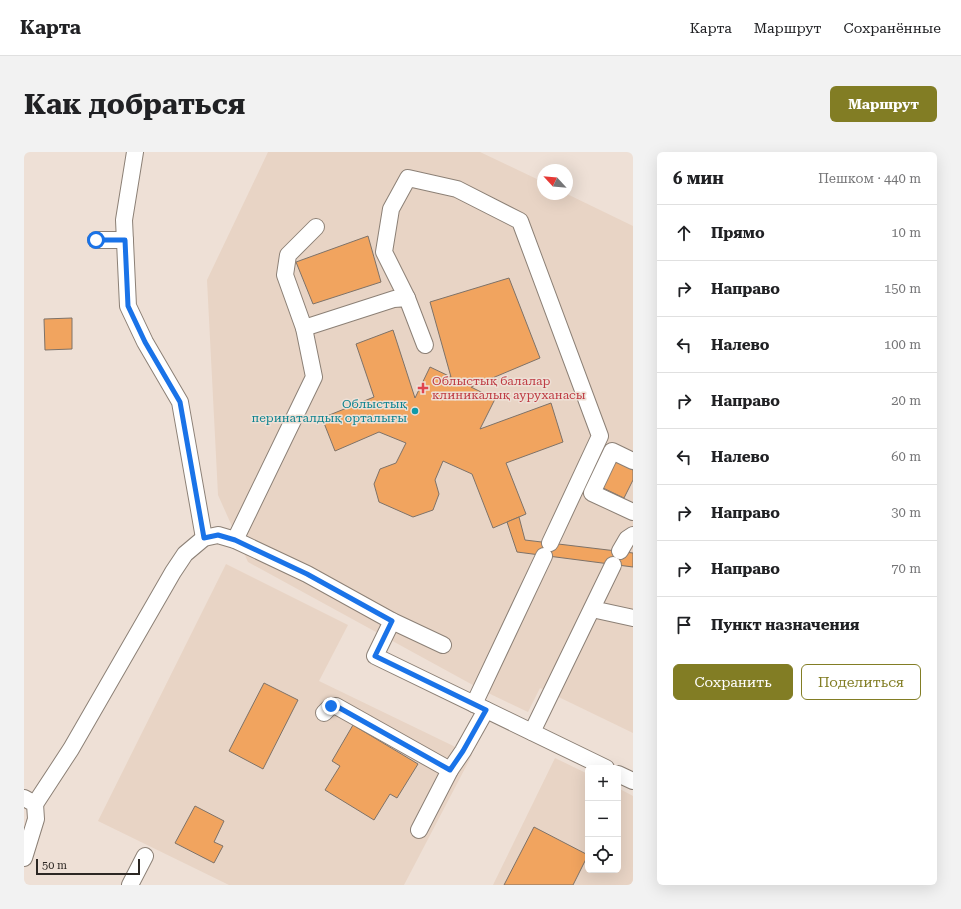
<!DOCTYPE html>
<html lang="ru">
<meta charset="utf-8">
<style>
body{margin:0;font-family:"Roboto Serif",serif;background:#f2f2f2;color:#202124}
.controls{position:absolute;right:12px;bottom:12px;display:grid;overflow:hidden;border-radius:6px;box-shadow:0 4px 16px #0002}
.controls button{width:36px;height:36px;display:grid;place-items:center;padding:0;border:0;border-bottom:1px solid #e0e0e0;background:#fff;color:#202124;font:20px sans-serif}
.compass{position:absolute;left:513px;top:12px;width:36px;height:36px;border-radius:50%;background:#fff;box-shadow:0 4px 16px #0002;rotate:296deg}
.scale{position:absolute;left:12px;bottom:10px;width:104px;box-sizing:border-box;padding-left:4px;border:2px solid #2c2723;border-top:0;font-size:11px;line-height:14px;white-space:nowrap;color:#2c2723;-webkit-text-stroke:3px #eee0d6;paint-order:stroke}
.stop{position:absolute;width:12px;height:12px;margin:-9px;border:3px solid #1a73e8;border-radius:50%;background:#fff}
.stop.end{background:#1a73e8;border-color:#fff;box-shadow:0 1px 4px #0008}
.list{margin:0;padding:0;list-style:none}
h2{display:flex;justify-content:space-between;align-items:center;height:52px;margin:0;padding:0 16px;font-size:17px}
h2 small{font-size:13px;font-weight:400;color:#757577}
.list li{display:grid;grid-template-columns:26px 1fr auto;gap:12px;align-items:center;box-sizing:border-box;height:56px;padding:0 16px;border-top:1px solid #e0e0e0}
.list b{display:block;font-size:15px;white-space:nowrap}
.list em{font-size:13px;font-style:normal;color:#757577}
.actions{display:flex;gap:8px;padding:12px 16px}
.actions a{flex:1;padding:9px 0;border:1px solid #827d24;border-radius:6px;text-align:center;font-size:14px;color:#827d24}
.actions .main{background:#827d24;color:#fff}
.icon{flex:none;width:22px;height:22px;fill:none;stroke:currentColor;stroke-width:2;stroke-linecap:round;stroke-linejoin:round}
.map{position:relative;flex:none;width:609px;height:733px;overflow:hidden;border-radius:6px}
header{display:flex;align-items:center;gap:24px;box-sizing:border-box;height:56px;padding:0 20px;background:#fff;border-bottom:1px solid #e0e0e0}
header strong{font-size:19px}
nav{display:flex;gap:22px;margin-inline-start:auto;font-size:14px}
.intro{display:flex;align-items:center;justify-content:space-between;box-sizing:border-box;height:96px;padding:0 24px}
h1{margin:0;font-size:28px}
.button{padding:10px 18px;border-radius:6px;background:#827d24;color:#fff;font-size:14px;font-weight:700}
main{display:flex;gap:24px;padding:0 24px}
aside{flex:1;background:#fff;border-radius:6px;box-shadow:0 4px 16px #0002}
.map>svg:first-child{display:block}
.built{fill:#e8d4c5}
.building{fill:#f1a45f;stroke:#7e7268}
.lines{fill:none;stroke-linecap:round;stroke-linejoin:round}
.minor-casing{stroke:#8c8076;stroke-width:18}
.minor{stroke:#fff;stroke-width:16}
.route{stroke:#1a73e8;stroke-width:5}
.health-dot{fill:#e0444e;stroke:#eee0d6;stroke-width:1.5}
.culture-dot{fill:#0f9aa8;stroke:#eee0d6;stroke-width:1.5}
.labels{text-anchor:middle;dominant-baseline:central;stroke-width:3;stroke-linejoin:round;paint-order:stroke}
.health-label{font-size:12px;fill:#be3a42;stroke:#eee0d6;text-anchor:start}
.culture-label{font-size:12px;fill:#0d838f;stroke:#eee0d6;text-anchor:end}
</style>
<header>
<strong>Карта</strong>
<nav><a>Карта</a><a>Маршрут</a><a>Сохранённые</a></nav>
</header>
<div class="intro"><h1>Как добраться</h1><a class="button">Маршрут</a></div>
<main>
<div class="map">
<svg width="609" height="733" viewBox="0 0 609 733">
<rect width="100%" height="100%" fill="#eee0d6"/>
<g class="built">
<polygon points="244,0 456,0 519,30 519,42 543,42 609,74 609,581 516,536 504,560 458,538 224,410 194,343 183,128"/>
<polygon points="202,412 324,473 295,529 448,603 380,733 205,733 74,669"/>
<polygon points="531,606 564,622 564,718 594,718 594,636 609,644 609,733 469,733"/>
</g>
<g class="building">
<polygon points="344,84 357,130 289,152 272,110"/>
<polygon points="485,126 516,206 447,235 471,247 456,277 527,251 539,290 482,311 502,362 469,376 448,322 419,309 411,328 415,342 409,358 389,365 355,350 350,332 356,317 372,311 382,291 355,280 311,299 298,266 350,245 332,192 369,178 391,246 406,215 427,225 406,150"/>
<polygon points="48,166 48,197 21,198 20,167"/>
<polygon points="590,309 609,318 609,328 600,346 577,335"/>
<polygon points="495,365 501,388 609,401 609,415 493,400 483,370"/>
<polygon points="240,531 274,548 239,617 205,599"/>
<polygon points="329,573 394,612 373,646 366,642 350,668 301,638 316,614 308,609"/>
<polygon points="171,654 200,669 190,690 199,694 190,711 151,691"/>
<polygon points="510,675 564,703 549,733 480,733"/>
</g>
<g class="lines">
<g class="minor-casing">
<g id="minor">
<polyline points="111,0 100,68 104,154 121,190 156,250 180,386"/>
<polyline points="72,88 101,88"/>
<polyline points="383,146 360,100 367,57 384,26 433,37 496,69 576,284 526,391"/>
<polyline points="280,176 370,147 383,146 401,193"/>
<polyline points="609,309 588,299 568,341 609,360"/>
<polyline points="211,388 290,225 280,176 261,123 264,103 292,75"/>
<polyline points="596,399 603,387 609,383"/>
<polyline points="568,457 609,466"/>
<polyline points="368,469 351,504 582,616"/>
<polyline points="450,552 520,404"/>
<polyline points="300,561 307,554 312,554 426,618"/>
<polyline points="508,580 589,413"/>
<polyline points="594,622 609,629"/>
<polyline points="0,646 11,652 12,667 0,706"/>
<polyline points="11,652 47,597 149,420 161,402 180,386 194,383 211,388 283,422 368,469 419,493"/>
<polyline points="395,678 426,618 439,599 462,558"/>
<polyline points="106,733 121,704"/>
</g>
</g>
<use href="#minor" class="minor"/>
</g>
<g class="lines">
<polyline class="route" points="72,88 101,88 104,154 121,190 156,250 180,386 194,383 211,388 283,422 368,469 351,504 462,558 439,599 426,618 312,554 307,554"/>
</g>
<path class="health-dot" d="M397 230h4v4h4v4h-4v4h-4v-4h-4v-4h4z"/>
<circle class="culture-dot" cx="391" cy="259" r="4"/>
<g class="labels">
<g class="health-label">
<text x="408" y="229">Облыстық балалар<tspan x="408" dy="14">клиникалық ауруханасы</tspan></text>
</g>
<g class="culture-label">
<text x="383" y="252">Облыстық<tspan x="383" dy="14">перинаталдық орталығы</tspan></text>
</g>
</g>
</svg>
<div class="controls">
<button>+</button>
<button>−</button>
<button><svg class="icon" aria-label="locate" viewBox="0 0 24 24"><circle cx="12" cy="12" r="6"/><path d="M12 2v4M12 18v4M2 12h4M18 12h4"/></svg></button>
</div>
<svg class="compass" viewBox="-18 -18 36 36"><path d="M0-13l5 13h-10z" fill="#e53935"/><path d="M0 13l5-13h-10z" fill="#757577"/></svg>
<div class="scale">50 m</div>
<div class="stop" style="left:72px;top:88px"></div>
<div class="stop end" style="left:307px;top:554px"></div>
</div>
<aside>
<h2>6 мин<small>Пешком · 440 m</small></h2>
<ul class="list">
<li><svg class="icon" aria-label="ahead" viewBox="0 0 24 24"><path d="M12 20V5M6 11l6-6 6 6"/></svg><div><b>Прямо</b></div><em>10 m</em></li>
<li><svg class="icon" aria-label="right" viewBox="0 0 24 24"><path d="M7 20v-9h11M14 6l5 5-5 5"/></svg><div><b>Направо</b></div><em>150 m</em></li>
<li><svg class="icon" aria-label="left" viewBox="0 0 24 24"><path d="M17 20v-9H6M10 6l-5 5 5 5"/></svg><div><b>Налево</b></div><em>100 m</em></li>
<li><svg class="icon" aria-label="right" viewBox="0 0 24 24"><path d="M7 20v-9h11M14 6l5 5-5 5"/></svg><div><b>Направо</b></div><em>20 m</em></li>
<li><svg class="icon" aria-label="left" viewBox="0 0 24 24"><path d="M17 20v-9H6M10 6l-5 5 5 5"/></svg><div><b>Налево</b></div><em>60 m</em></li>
<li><svg class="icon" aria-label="right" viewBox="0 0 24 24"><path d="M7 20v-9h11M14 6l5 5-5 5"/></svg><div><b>Направо</b></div><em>30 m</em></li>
<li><svg class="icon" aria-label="right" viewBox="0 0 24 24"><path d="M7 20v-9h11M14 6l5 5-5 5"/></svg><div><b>Направо</b></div><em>70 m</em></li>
<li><svg class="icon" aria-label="arrive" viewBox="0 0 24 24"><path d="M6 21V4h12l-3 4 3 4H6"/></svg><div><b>Пункт назначения</b></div></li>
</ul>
<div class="actions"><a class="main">Сохранить</a><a>Поделиться</a></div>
</aside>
</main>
